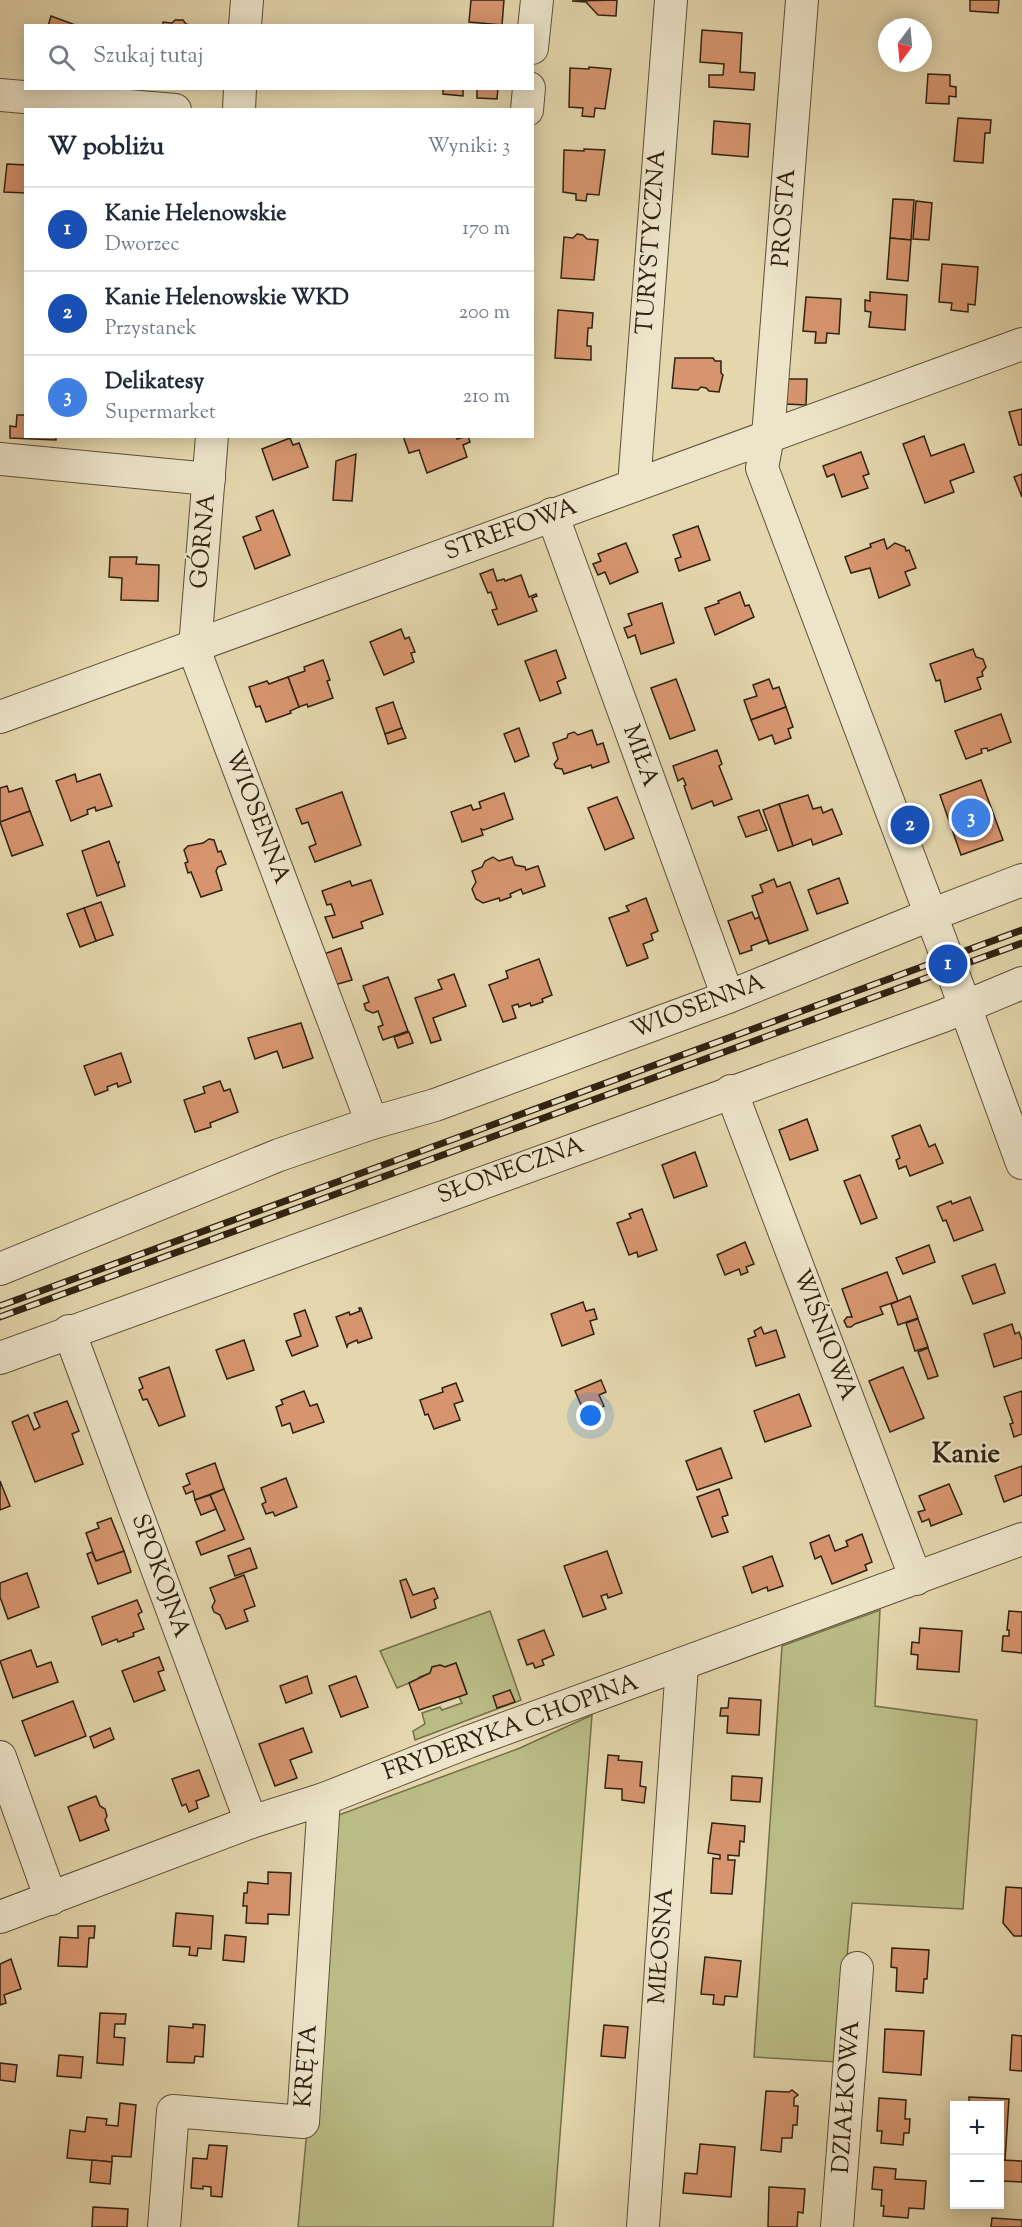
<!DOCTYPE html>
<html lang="pl">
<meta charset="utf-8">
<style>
body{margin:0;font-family:"Sorts Mill Goudy",serif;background:#f2f2f3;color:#1f2937}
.controls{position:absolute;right:18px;bottom:18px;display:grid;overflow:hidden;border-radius:0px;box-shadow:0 3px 15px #0003}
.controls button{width:54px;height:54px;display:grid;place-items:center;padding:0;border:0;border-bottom:2px solid #e0e1e3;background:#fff;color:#1f2937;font:30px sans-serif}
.compass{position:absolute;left:878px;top:18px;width:54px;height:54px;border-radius:50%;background:#fff;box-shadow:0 3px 15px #0003;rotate:196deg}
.you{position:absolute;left:591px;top:1416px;width:21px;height:21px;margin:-15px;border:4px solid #fff;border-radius:50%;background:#1a73e8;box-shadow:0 0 0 9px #1a73e833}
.badge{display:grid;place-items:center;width:39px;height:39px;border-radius:50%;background:#7c3aed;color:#fff;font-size:20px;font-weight:700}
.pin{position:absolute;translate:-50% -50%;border:3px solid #fff;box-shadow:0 2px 6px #0006}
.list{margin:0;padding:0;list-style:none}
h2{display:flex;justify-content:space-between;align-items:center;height:78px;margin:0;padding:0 24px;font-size:26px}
h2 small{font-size:20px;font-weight:400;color:#747a83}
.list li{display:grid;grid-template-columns:39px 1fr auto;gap:18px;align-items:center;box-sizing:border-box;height:84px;padding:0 24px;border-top:2px solid #e0e1e3}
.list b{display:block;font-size:22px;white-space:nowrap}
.list p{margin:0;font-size:20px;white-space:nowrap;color:#747a83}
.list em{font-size:20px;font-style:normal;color:#747a83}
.icon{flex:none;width:33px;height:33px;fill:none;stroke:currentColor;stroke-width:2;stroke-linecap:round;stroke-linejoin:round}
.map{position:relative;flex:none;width:1022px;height:2227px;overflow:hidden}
.search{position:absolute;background:#fff;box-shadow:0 3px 15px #0003;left:24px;top:24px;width:510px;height:66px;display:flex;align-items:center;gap:15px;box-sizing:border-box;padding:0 21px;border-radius:0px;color:#747a83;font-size:22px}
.panel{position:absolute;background:#fff;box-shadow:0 3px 15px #0003;left:24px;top:108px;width:510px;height:330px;border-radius:0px}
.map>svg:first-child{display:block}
.green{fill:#babc86;stroke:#746f4b;stroke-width:1.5}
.building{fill:#d7956f;stroke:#2f2210;stroke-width:1.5}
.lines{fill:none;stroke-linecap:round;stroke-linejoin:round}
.minor-casing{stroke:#5c4f37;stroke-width:34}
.minor{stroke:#ede4ca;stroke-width:32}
.rail-casing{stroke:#2f2210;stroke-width:7}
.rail{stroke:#ede4ca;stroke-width:4.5;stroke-dasharray:14;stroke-linecap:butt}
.labels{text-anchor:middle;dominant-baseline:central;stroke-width:4.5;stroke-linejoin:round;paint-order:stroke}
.street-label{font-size:24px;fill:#2f2210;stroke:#ede4ca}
.quarter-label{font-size:27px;font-weight:bold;fill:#2f2210;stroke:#ede4ca}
</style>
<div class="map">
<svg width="1022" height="2227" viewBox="0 0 1022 2227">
<rect width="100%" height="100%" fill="#e4d6ad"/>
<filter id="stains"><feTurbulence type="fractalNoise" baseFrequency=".00333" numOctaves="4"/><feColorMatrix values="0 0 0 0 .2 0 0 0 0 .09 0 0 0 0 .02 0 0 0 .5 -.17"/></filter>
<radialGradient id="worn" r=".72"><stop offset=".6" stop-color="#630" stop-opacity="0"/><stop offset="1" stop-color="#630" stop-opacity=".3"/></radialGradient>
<g class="green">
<polygon points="880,1610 875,1706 977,1720 963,1909 852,1903 837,2062 754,2057 782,1646"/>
<polygon points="490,1611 521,1700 415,1740 413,1731 425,1724 422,1713 440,1707 442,1710 462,1703 459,1697 467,1693 456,1663 445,1667 440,1665 432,1667 430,1673 419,1677 419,1679 397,1688 380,1651"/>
<polygon points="592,1715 553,2227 298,2227 336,1816 520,1748"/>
</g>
<g class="building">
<polygon points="471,0 504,0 502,25 469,22"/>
<polygon points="617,0 616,16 598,15 586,2 572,1"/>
<polygon points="970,0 999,0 998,13 970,11"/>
<polygon points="51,16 78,26 48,26"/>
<polygon points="175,20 183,20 186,24 195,26 163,26 163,22 172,23"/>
<polygon points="702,30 742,33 740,72 755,73 754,90 709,87 709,75 723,75 724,64 700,62"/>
<polygon points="589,67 611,69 605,109 595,108 594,117 582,116 583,108 569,107 570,68 589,69"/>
<polygon points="928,74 950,75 950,86 956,87 956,97 949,96 949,104 926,103"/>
<polygon points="443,88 463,88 463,96 443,94"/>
<polygon points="466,88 498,88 497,99 477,98 477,89"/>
<polygon points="958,118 991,120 990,133 985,133 983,163 954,161"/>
<polygon points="714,121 750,124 748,157 712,154"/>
<polygon points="584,149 605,150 599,195 587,194 586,201 576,200 576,194 563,192 564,150 584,151"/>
<polygon points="7,164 26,165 26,193 4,192"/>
<polygon points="893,199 914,200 911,240 890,238"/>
<polygon points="916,201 932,203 929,240 913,239"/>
<polygon points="577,234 583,235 587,239 598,240 594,280 561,278 564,237 573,238"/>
<polygon points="890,238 911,240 908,281 887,279"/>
<polygon points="942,264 978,267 975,305 968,304 968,312 951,310 952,303 939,302"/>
<polygon points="870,292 907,295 905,330 869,327 871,312 865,311 865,300 870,301"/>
<polygon points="806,297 841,299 839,334 827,333 826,343 815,343 816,332 803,331"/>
<polygon points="558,310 593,313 592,328 588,328 587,346 591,346 591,360 555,358"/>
<polygon points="675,358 713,358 715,361 721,361 721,373 723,375 719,392 709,391 706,388 701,387 698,390 672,388"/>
<polygon points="786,379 807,379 806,405 785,404"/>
<polygon points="1022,409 1022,445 1019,445 1009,412"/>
<polygon points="17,415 26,415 26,436 56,436 56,440 10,438 10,426 16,427"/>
<polygon points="403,436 456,436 457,439 468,436 470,442 463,445 467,457 427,473 419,450 409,453"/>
<polygon points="924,436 931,456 964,444 974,472 950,481 954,492 925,503 903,444"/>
<polygon points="290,438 293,445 299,443 308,467 273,480 262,449"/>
<polygon points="861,452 869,474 863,476 868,488 842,497 834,474 827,477 823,466"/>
<polygon points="356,454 352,501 333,500 336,461"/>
<polygon points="1022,474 1022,497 1014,477"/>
<polygon points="273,510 290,555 255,569 243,537 261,530 256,517"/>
<polygon points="698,526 710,560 679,571 675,559 681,557 673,535"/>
<polygon points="884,539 887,549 895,543 905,547 906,551 909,550 916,568 905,572 910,585 879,598 870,568 851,573 845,557 871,547 870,544"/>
<polygon points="626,543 638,572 610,584 605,572 598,575 593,564 601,561 598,554"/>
<polygon points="110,557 137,557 136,564 159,565 158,601 121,600 122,578 109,577"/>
<polygon points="493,569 497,581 504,579 505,581 521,575 529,597 536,594 537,596 532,598 537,611 498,625 492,610 497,609 491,592 488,593 480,574"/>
<polygon points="740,592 745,606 749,605 754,617 715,635 705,608 719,603 718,601"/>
<polygon points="662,603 674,643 641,654 635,635 628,638 624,628 632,625 628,614"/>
<polygon points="401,629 405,639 409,637 415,652 411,653 414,662 384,675 370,642"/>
<polygon points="973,649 976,657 983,659 986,667 982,672 983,676 977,678 981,689 945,702 940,680 936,681 930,664"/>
<polygon points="556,650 566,678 557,682 561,693 540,701 525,661"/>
<polygon points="323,660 330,680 327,681 333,698 308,707 307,704 299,707 288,677 305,671 304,667"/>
<polygon points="288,677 299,707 290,711 291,713 266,722 260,706 256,707 249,687 267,681 269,684"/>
<polygon points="676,679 695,730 670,739 651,688"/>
<polygon points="769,679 773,689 779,687 786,707 751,720 744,700 757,696 753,685"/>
<polygon points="393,702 402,728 385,734 376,708"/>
<polygon points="786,707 793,727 788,729 791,738 775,744 772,735 759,740 751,720"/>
<polygon points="1001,714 1011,742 988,751 987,748 981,749 982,753 966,759 955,731"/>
<polygon points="402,728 406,738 388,744 385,734"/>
<polygon points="519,728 529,756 515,762 504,734"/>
<polygon points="592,730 597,745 603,743 609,762 592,768 591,765 564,774 562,769 556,768 554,764 558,759 553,743 567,738 568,734 574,732 578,735"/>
<polygon points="717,750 722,764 719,766 732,799 714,806 712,801 692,809 684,786 686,785 683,778 678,781 673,766"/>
<polygon points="75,774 77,782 100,774 112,806 96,811 95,807 87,810 88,814 71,821 56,781"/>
<polygon points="981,780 1003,840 961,855 940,795"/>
<polygon points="7,786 9,792 22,788 30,811 0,822 0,788"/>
<polygon points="342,792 361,845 315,862 309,847 316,844 308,822 302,824 296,809"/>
<polygon points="504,793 513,819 484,830 481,829 483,835 462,842 451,812 471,805 473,810 481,808 479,802"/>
<polygon points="808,795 813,809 821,807 823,813 832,809 842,834 813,845 811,839 793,846 779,804"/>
<polygon points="617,797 634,838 605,850 588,808"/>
<polygon points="779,804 793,846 778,851 763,810"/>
<polygon points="759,810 767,830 746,837 738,817"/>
<polygon points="30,811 43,845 12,856 0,822"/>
<polygon points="209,839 214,840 218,852 221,851 226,864 218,867 216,871 222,890 201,897 191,872 188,873 185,863 188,862 184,850 188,846 203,843"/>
<polygon points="109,841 117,863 119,862 118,865 125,886 97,896 82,851"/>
<polygon points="493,857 499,861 512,857 515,865 525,867 526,870 538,866 545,886 523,894 521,889 510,894 511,897 500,901 499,898 483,903 476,899 472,889 476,882 472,871 482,867 485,861"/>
<polygon points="839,878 848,903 817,914 808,890"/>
<polygon points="774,879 777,887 790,882 808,930 769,944 752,896 763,892 760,885"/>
<polygon points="371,880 383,914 361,922 363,928 333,938 325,917 335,915 331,904 327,905 322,891 350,881 352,886"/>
<polygon points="646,898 658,931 651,934 653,940 643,944 648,958 627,966 609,918 629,911 626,906"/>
<polygon points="101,902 113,935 96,941 84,908"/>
<polygon points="84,908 96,941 80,947 67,914"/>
<polygon points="752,912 755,919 759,917 769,943 767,940 751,946 752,950 740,954 728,921"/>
<polygon points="341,948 352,980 331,986 321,955"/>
<polygon points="539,959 552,995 542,999 543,1002 531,1006 530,1003 519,1007 518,1004 512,1006 516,1018 503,1022 489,985 508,978 506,971"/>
<polygon points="454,974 466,1006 433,1018 441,1040 431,1043 415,998 442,989 438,980"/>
<polygon points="388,977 408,1031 383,1040 378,1027 383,1025 378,1011 373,1013 366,1010 364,1004 369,1002 363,986"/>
<polygon points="301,1023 313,1058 283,1068 277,1051 255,1059 248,1038"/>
<polygon points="409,1032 413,1043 398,1048 394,1037"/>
<polygon points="121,1053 131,1082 118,1087 117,1083 107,1087 108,1090 95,1095 84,1066"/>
<polygon points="220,1081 224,1091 230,1089 238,1112 210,1123 211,1127 195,1132 184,1100 205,1093 203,1087"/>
<polygon points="807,1119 818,1150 790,1160 779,1130"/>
<polygon points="920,1125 929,1147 935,1144 943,1163 910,1176 906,1166 899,1169 896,1160 900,1158 892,1136"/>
<polygon points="695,1152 707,1186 674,1198 662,1165"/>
<polygon points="860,1175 877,1218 861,1224 844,1181"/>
<polygon points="970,1197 983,1230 954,1241 946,1220 943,1221 937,1207 951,1201 952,1204"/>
<polygon points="642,1209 657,1250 638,1257 637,1252 629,1255 617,1223 631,1218 629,1214"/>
<polygon points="745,1242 754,1264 746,1267 748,1272 741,1275 739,1269 725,1275 717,1255"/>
<polygon points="929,1245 935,1262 903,1274 896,1258"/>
<polygon points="995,1264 1005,1293 973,1304 962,1276"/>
<polygon points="887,1272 898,1301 880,1307 883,1314 855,1324 851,1327 847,1327 844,1321 847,1317 852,1317 842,1289"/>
<polygon points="910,1296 918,1318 898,1325 891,1304"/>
<polygon points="583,1302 586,1311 594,1309 597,1319 590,1321 594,1334 562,1346 551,1314"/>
<polygon points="359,1308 361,1308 372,1338 358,1343 357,1340 348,1344 347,1347 336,1317 349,1312 350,1315 360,1311"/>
<polygon points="305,1310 318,1346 292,1356 286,1341 301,1336 294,1314"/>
<polygon points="918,1319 928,1347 915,1351 906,1323"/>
<polygon points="1012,1324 1015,1334 1019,1332 1022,1340 1022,1358 994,1367 984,1334"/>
<polygon points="761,1327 764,1334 776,1330 785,1357 756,1366 748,1339 756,1336 754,1331"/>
<polygon points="244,1340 254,1370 227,1379 216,1350"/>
<polygon points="928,1348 938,1376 928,1379 918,1352"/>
<polygon points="169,1367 185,1416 159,1426 147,1399 143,1400 139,1390 143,1388 139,1378"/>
<polygon points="903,1367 924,1418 890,1432 869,1381"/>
<polygon points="601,1380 606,1392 599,1395 604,1406 585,1414 575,1391"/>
<polygon points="456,1383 463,1401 454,1404 460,1420 434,1429 428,1414 425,1415 420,1400 443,1392 442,1388"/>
<polygon points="304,1391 310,1406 317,1404 324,1422 293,1433 290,1423 282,1426 276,1407 283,1404 281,1400"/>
<polygon points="1022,1391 1022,1434 1014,1437 1010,1424 1013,1423 1004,1397"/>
<polygon points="799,1394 811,1426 765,1442 754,1411"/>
<polygon points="67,1401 79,1431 72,1434 83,1464 35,1482 12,1422 28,1415 34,1430 40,1427 34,1413"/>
<polygon points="721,1448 732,1478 697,1490 686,1461"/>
<polygon points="215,1463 224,1489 195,1500 193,1491 186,1494 183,1487 190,1484 186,1474"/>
<polygon points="1022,1466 1022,1495 1004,1502 995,1476"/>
<polygon points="286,1478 297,1507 275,1516 273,1512 266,1514 262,1504 266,1502 261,1488"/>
<polygon points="0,1481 10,1506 0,1510"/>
<polygon points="949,1484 962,1514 931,1526 929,1519 922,1522 918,1512 925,1510 919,1496"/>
<polygon points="224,1489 244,1539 201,1555 196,1542 225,1530 210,1495"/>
<polygon points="719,1489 728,1515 722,1517 728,1532 712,1537 697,1497"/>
<polygon points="210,1495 216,1509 201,1515 195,1500"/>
<polygon points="111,1518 124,1551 96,1561 86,1533 99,1528 97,1523"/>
<polygon points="862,1534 872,1562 865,1565 867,1570 832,1584 821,1556 815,1559 810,1543 829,1535 835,1551 848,1546 846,1541"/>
<polygon points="250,1548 257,1568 235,1576 228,1556"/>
<polygon points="124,1551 131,1572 98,1584 87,1554 92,1552 96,1561"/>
<polygon points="607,1551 622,1593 608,1598 607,1594 601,1596 606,1609 583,1617 564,1566"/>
<polygon points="772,1556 783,1586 768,1591 767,1587 752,1593 743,1567"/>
<polygon points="27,1573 39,1607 8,1619 0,1597 0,1583"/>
<polygon points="244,1575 255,1606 244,1610 248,1621 226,1629 220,1615 214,1612 212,1607 215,1601 210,1588"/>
<polygon points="406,1579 413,1595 434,1588 438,1598 434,1600 436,1608 411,1618 400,1581"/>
<polygon points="137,1600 142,1612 138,1614 144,1629 133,1633 134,1636 118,1642 117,1639 102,1645 92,1617"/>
<polygon points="1009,1611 1022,1612 1022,1653 1002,1651 1003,1636 1009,1636 1009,1630 1007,1630"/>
<polygon points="920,1628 962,1631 959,1672 917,1669 918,1655 911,1654 912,1642 919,1643"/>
<polygon points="544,1630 554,1655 542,1660 544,1665 535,1668 533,1663 527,1665 518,1640"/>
<polygon points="31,1650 37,1667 51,1662 58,1682 13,1698 0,1661"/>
<polygon points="159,1657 164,1670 158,1672 165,1690 134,1702 122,1671"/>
<polygon points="456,1663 467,1694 419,1710 409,1683 430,1673 432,1667 440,1665 445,1667"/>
<polygon points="307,1676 312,1693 286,1703 280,1686"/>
<polygon points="356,1676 368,1707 341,1717 329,1686"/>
<polygon points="510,1690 515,1702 497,1708 493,1696"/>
<polygon points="729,1698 761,1700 759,1735 727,1733 728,1716 720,1716 721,1708 728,1708"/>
<polygon points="73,1701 86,1736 35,1756 22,1721"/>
<polygon points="110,1728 114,1739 94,1748 90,1737"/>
<polygon points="303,1728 312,1752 290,1760 297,1778 275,1786 259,1744"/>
<polygon points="608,1755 619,1756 618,1760 642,1762 640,1786 646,1787 644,1803 622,1800 622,1789 605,1788"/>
<polygon points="199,1770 209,1796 196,1801 198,1808 189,1812 186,1804 182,1806 172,1779"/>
<polygon points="732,1776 762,1778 760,1802 731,1800"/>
<polygon points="96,1796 100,1806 105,1809 107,1816 105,1820 109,1830 80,1841 68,1807"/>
<polygon points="712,1823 745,1826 744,1842 740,1841 739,1856 728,1855 728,1860 735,1860 732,1894 711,1893 713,1858 720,1859 720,1855 708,1853"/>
<polygon points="268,1872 291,1873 289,1915 268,1914 268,1924 246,1923 247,1906 243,1906 244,1893 247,1893 248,1882 268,1884"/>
<polygon points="1006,1887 1022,1888 1022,1936 1014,1936 1003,1923"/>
<polygon points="176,1913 213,1916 211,1949 198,1948 197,1956 189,1955 190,1947 173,1946"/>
<polygon points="78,1926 95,1926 94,1938 89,1938 87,1967 58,1966 60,1937 78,1938"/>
<polygon points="225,1935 246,1937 244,1962 223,1960"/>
<polygon points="892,1948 929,1950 927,1979 924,1979 923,1993 896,1991 897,1968 891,1967"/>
<polygon points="705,1957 741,1961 737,1997 725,1996 724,2005 713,2004 714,1995 701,1994"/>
<polygon points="11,1959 21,1989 4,1995 6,2003 0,2005 0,1964"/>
<polygon points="100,2013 126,2014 125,2024 115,2024 114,2037 125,2038 123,2065 97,2063"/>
<polygon points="193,2024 205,2025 203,2057 195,2056 194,2063 167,2062 169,2026 193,2028"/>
<polygon points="604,2025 628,2027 625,2058 601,2056"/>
<polygon points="885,2029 924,2031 921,2075 883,2072"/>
<polygon points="1012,2035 1022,2036 1022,2071 1010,2070"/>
<polygon points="59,2055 83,2057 81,2078 57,2076"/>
<polygon points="0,2063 17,2065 15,2082 0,2080"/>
<polygon points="792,2090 798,2095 794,2098 794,2106 798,2106 797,2125 793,2125 792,2138 782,2138 781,2152 761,2150 766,2091 789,2092"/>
<polygon points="969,2097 1009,2099 1005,2160 1000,2160 1000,2106 969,2106"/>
<polygon points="879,2098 906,2100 905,2119 910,2119 909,2133 904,2133 903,2145 881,2143 882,2131 877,2131"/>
<polygon points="120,2103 136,2105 131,2157 112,2156 112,2162 67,2158 70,2130 85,2132 87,2117 107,2119 106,2125 118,2126"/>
<polygon points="700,2144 735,2147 731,2197 683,2193 685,2173 697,2174"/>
<polygon points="209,2145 227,2146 222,2197 211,2196 211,2187 203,2186 203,2189 191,2188 193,2158 207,2159"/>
<polygon points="92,2160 112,2162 110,2184 90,2182"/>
<polygon points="1000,2160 1022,2161 1022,2182 1000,2181"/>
<polygon points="874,2167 896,2169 895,2179 926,2181 924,2209 909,2208 908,2218 883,2216 884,2206 881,2206 882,2190 872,2189"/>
<polygon points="769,2187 805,2189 803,2213 798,2212 797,2227 768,2227"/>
<polygon points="93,2207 128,2209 127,2227 92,2227"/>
<polygon points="992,2218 1022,2220 1022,2227 991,2227"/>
</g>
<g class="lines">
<g class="minor-casing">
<g id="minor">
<polyline points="802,0 768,436 762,468 951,968 1022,1163"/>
<polyline points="245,26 247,0"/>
<polyline points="532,48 537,0"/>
<polyline points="0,95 175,110"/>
<polyline points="239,110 240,88"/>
<polyline points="527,110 529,88"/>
<polyline points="212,436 196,635 198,660 372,1123"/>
<polyline points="0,459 209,479"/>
<polyline points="634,485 671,0"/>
<polyline points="552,514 728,997"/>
<polyline points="0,717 1022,344"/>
<polyline points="731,1091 916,1579"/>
<polyline points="0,1269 279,1155 372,1123 435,1105 728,997 915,921 1022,880"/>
<polyline points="69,1331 251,1822"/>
<polyline points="0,1358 943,1016 1022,983"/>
<polyline points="0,1757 51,1899"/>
<polyline points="0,1917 251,1822 324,1799 468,1742 1022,1539"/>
<polyline points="164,2227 173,2111 303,2122 324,1799"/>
<polyline points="643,2227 682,1665"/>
<polyline points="837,2227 857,1968"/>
</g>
</g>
<use href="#minor" class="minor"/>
<g class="rail-casing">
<g id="rail">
<polyline points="0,1306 1022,930"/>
<polyline points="0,1317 1022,943"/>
</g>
</g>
<use href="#rail" class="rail"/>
</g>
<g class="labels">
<g class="street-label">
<text transform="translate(785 218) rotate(-86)">PROSTA</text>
<text transform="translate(652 242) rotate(-86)">TURYSTYCZNA</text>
<text transform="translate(511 530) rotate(-20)">STREFOWA</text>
<text transform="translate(204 541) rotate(-85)">GÓRNA</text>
<text transform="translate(640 756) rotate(70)">MIŁA</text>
<text transform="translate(257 817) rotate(69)">WIOSENNA</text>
<text transform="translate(698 1007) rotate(-21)">WIOSENNA</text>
<text transform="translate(511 1171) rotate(-20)">SŁONECZNA</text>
<text transform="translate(824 1335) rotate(69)">WIŚNIOWA</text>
<text transform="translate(160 1576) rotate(70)">SPOKOJNA</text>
<text transform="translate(511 1728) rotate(-20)">FRYDERYKA CHOPINA</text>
<text transform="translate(662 1946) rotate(-86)">MIŁOSNA</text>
<text transform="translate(307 2066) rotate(-86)">KRĘTA</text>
<text transform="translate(847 2097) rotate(-86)">DZIAŁKOWA</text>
</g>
<g class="quarter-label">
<text x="966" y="1455">Kanie</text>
</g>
</g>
<rect width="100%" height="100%" filter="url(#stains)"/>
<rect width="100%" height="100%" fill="url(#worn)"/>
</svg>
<div class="controls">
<button>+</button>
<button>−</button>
</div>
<svg class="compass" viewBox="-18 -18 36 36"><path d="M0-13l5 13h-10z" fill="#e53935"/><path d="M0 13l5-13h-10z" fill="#747a83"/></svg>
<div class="you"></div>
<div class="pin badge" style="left:948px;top:964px;background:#1a4fb4">1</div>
<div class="pin badge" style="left:910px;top:825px;background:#1a4fb4">2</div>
<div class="pin badge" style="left:971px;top:818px;background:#3f7fe0">3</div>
<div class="search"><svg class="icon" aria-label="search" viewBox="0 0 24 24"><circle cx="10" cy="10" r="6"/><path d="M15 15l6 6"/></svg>Szukaj tutaj</div>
<section class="panel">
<h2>W pobliżu<small>Wyniki: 3</small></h2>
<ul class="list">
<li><span class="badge" style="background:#1a4fb4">1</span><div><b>Kanie Helenowskie</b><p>Dworzec</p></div><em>170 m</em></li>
<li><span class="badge" style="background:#1a4fb4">2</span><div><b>Kanie Helenowskie WKD</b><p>Przystanek</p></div><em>200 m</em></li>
<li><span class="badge" style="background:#3f7fe0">3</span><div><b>Delikatesy</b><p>Supermarket</p></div><em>210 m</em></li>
</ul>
</section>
</div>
